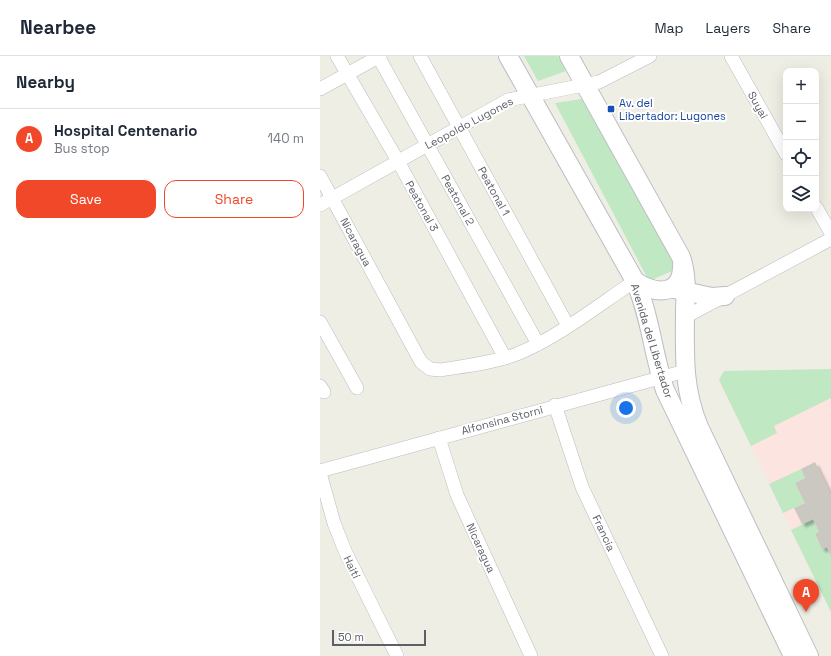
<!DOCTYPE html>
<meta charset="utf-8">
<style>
body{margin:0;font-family:"Space Grotesk",sans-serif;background:#f2f2f3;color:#1f2937}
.controls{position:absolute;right:12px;top:12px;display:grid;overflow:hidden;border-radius:8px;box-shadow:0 4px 16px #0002}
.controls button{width:36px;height:36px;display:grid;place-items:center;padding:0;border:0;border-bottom:1px solid #e0e1e3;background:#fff;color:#1f2937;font:20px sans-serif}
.scale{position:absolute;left:12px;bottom:10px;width:94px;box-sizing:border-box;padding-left:4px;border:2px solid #5c6066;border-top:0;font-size:11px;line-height:14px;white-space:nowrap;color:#5c6066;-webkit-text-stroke:3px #fff;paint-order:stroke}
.you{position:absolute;left:306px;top:352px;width:14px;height:14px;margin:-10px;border:3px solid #fff;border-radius:50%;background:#1a73e8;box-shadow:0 0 0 6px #1a73e833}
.badge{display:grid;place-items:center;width:26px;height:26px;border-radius:50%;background:#f14829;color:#fff;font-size:13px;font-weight:700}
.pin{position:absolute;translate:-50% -33px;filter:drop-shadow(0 1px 2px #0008)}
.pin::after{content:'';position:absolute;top:21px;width:14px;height:12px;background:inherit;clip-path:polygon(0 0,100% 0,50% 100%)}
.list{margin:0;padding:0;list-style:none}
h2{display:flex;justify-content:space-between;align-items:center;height:52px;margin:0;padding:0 16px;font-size:17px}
h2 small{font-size:13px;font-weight:400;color:#747a83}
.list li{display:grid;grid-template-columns:26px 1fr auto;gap:12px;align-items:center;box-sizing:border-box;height:60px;padding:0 16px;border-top:1px solid #e0e1e3}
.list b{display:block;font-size:15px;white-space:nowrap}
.list p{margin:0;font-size:13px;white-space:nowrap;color:#747a83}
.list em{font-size:13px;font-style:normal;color:#747a83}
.actions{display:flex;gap:8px;padding:12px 16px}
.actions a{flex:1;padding:9px 0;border:1px solid #f14829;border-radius:12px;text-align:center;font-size:14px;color:#f14829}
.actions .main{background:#f14829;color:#fff}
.icon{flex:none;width:22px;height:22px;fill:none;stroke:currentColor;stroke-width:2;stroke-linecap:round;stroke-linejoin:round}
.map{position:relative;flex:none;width:511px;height:600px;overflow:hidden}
header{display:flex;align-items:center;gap:24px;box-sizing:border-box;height:56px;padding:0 20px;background:#fff;border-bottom:1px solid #e0e1e3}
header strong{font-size:19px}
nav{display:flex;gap:22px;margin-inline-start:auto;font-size:14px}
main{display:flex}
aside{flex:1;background:#fff}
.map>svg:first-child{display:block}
.medical{fill:#fce5e0}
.green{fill:#c0e8c3}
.building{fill:#cac8c1;filter:url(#shadow)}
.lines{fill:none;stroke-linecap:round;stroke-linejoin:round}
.street-casing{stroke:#b9bcc1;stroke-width:14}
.secondary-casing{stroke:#babdc3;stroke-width:20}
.street{stroke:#fff;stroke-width:13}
.secondary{stroke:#fff;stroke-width:18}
.transit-dot{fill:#1a4fb4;stroke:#fff;stroke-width:1.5}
.labels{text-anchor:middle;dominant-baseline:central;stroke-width:4;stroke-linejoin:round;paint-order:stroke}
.transit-label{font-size:11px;fill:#164399;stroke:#fff;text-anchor:start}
.street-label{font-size:11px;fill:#5c6066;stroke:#fff}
</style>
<header>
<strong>Nearbee</strong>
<nav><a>Map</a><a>Layers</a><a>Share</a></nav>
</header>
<main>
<aside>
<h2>Nearby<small></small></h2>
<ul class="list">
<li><span class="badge">A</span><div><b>Hospital Centenario</b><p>Bus stop</p></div><em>140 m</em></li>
</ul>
<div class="actions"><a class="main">Save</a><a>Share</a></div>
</aside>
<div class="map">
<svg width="511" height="600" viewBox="0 0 511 600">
<defs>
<filter id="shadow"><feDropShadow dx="3.5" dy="3.5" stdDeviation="1" flood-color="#0004"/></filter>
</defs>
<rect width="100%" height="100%" fill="#efeee4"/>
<polygon class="medical" points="511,313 511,556 399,324 404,315"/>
<g class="green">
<polygon points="204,0 238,0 246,15 218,25"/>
<polygon points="262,43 357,213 329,225 235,47"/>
<polygon points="511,313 511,342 454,370 457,377 431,390 399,324 404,315"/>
<polygon points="481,413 485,422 475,427 485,447 463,457 449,428"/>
<polygon points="493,463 499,476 495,479 502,493 507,491 511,500 511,556 471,474"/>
</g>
<polygon class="building" points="495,406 511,439 511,500 507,491 502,493 495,478 499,476 493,463 482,468 474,452 485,447 475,427 485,422 481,413"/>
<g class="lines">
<g class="street-casing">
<g id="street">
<polyline points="17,0 78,105 185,302"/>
<polyline points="58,0 218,288"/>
<polyline points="100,0 248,270"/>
<polyline points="411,0 466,98"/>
<polyline points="0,33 60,0"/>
<path d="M 0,120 L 101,306 L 110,313 L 120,314 C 145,310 173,307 197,298 C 240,280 277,250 315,225"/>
<polyline points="0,149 188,44 279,26 330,0"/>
<polyline points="496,151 511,177"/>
<polyline points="365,261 511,183"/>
<polyline points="0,266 37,332"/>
<polyline points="0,330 4,336"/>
<polyline points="235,349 262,431 342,600"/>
<polyline points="119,382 137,439 211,600"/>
<polyline points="0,415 365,315"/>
<polyline points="0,417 14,467 25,495 77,600"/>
</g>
</g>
<g class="secondary-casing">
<g id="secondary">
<path d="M 188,0 L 315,225 C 330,259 333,298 345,334 L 473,600"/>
<path d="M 249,0 L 361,201 C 367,218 366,235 365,253 C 365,295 362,330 379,371 L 489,600"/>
<path d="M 315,225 C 334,238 362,241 362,210"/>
<polyline points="354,233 392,241 405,240"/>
</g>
</g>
<use href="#street" class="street"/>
<use href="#secondary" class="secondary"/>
</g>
<rect class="transit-dot" x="287" y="49" width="8" height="8" rx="2"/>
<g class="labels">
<g class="transit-label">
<text x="299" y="47">Av. del<tspan x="299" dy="13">Libertador: Lugones</tspan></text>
</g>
<g class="street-label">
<text transform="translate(438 49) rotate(61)">Suyai</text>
<text transform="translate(149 67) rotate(-28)">Leopoldo Lugones</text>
<text transform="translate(174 135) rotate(61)">Peatonal 1</text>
<text transform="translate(138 144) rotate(61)">Peatonal 2</text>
<text transform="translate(102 150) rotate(61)">Peatonal 3</text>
<text transform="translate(36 186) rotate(62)">Nicaragua</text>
<text transform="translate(332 285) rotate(73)">Avenida del Libertador</text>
<text transform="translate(182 364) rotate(-15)">Alfonsina Storni</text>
<text transform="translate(284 477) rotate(65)">Francia</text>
<text transform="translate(161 492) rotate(65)">Nicaragua</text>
<text transform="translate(32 511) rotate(64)">Haití</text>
</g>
</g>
</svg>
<div class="controls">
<button>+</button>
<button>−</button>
<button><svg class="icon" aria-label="locate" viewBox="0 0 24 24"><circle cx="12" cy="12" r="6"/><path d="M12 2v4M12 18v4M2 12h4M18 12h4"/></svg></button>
<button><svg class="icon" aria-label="layers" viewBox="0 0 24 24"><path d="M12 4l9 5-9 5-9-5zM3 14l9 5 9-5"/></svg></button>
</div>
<div class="scale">50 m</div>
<div class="you"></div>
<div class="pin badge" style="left:486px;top:556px">A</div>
</div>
</main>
